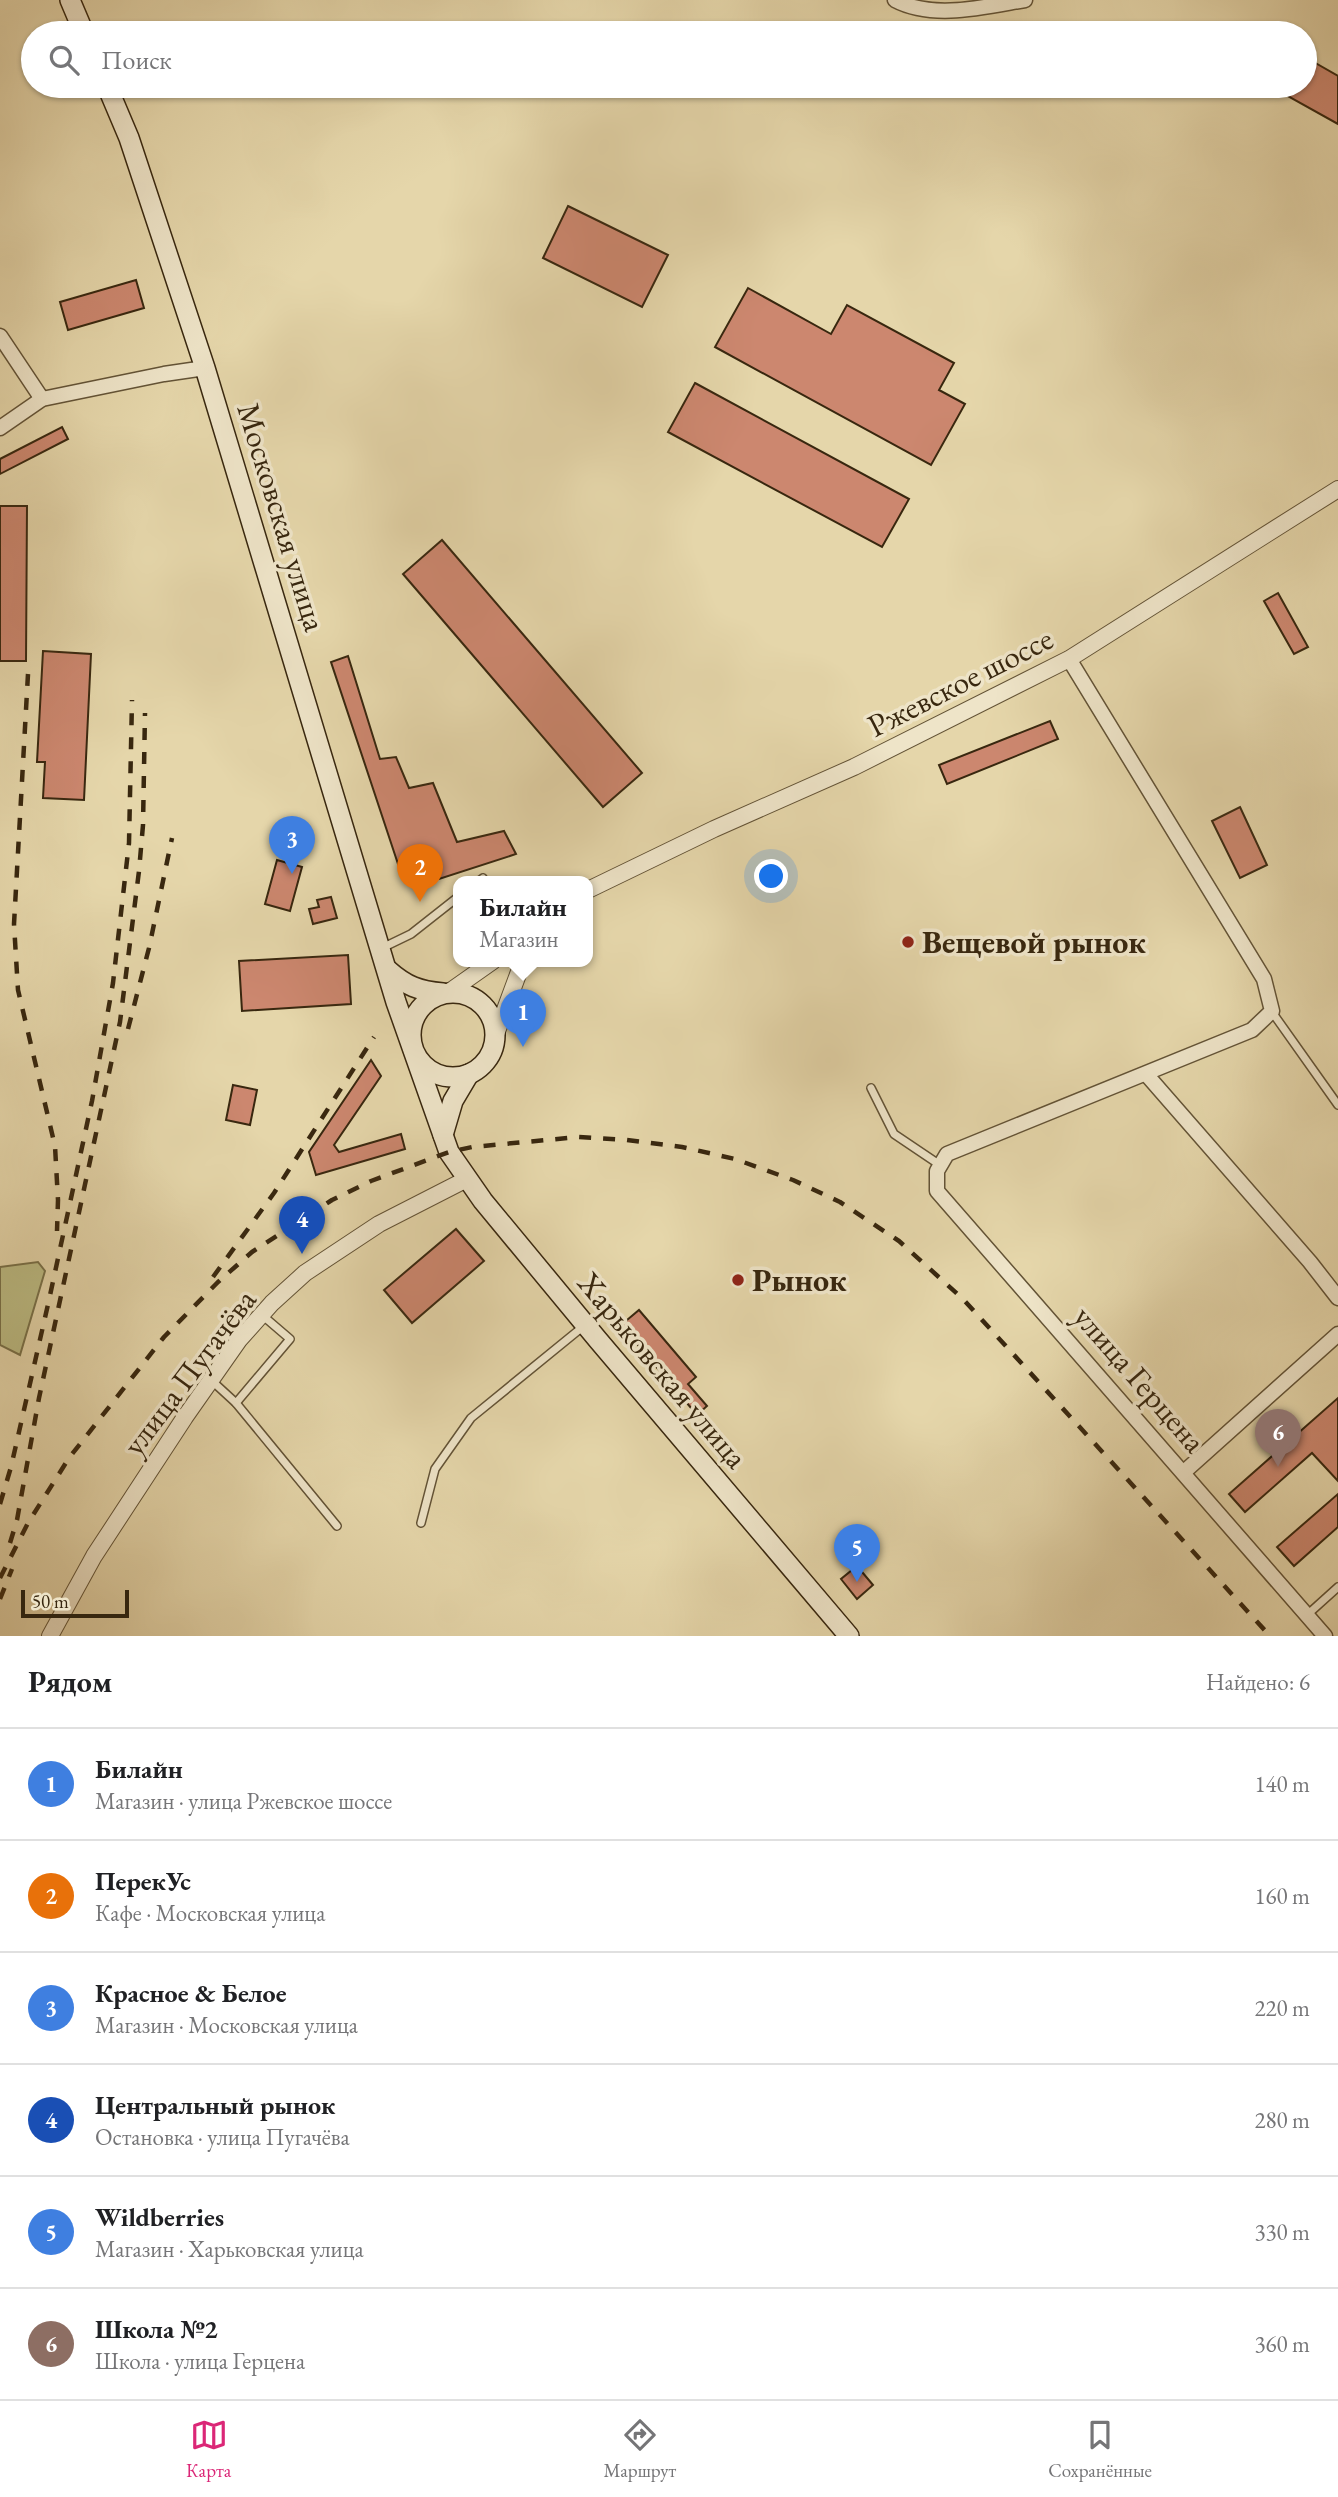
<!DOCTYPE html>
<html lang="ru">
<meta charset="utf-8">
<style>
body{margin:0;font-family:"EB Garamond",serif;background:#f6f6f6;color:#202124}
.scale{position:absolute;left:21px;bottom:18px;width:108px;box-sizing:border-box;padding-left:7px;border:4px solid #38270f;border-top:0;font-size:19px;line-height:24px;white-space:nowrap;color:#38270f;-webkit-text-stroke:5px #eee4c8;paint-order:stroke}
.you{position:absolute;left:772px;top:877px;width:24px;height:24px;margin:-18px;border:5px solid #fff;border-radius:50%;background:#1a73e8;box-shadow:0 0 0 10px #1a73e833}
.badge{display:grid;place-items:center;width:46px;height:46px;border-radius:50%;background:#db2777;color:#fff;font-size:23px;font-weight:700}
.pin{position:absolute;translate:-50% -58px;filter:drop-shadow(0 2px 4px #0008)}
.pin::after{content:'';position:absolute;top:37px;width:24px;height:21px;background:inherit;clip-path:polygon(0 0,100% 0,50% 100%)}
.popup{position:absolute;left:453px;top:876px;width:140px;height:91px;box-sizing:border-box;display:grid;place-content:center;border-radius:14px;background:#fff;filter:drop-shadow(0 2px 5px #0005);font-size:23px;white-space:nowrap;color:#757577}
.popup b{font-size:26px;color:#202124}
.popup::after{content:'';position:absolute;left:50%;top:100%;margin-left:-14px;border:14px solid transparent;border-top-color:#fff}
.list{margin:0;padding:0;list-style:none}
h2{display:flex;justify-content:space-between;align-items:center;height:91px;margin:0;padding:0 28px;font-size:30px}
h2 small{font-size:23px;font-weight:400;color:#757577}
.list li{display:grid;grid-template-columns:46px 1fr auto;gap:21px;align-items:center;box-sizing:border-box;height:112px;padding:0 28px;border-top:2px solid #e0e0e0}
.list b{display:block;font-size:26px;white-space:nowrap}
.list p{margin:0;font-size:23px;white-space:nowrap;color:#757577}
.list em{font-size:23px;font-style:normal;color:#757577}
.icon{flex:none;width:38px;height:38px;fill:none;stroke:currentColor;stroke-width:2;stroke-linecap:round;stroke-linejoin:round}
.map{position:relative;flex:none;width:1338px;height:1636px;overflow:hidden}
.search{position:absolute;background:#fff;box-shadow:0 2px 5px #0004;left:21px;right:21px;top:21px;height:77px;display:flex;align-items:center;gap:18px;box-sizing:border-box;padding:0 24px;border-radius:38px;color:#757577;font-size:26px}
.sheet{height:763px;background:#fff}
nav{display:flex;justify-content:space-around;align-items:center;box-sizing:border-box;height:98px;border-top:2px solid #e0e0e0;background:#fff;font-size:19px;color:#757577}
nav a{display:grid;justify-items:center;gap:4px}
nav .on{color:#db2777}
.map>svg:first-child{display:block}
.green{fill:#bcbc84;stroke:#7a724a;stroke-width:2}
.building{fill:#cc876f;stroke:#38270f;stroke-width:2}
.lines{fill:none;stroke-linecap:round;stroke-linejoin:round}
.service-casing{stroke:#635336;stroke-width:10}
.minor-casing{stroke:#635336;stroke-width:17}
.tertiary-casing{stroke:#635336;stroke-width:18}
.secondary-casing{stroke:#38270f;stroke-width:22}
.service{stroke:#eee4c8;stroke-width:7}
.minor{stroke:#eee4c8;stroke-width:14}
.tertiary{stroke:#eee4c8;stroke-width:16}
.secondary{stroke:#eee4c8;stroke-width:19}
.rail{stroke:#38270f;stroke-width:4.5;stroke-dasharray:12 12;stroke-linecap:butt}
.poi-dot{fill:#8f2418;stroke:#eee4c8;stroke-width:2.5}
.labels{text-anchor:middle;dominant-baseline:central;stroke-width:7;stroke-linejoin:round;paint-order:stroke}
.street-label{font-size:32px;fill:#38270f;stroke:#eee4c8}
.poi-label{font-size:32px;font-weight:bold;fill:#38270f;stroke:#eee4c8;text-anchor:start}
</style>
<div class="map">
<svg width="1338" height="1636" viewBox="0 0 1338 1636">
<rect width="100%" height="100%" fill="#e5d6aa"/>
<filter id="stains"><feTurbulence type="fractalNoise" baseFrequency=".00286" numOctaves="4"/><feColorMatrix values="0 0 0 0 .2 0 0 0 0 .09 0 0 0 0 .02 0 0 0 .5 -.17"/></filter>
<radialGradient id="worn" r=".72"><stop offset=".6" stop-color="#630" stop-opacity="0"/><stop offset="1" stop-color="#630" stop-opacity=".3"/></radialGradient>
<polygon class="green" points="38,1262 45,1271 20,1355 0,1345 0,1267"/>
<g class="building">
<polygon points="1305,57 1338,76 1338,124 1270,86 1305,86"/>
<polygon points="568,206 668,255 642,307 543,258"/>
<polygon points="136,280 144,308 68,330 60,302"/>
<polygon points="748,288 831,334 847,305 954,363 939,390 965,404 931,465 715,347"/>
<polygon points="695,383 909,499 882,547 668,432"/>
<polygon points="62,427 68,439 0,474 0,459"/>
<polygon points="0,506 27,506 26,661 0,661"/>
<polygon points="442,540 642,773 603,807 403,574"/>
<polygon points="1278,593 1308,647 1294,654 1264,601"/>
<polygon points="43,651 91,654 84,800 43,798 45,762 37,762"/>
<polygon points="348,656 380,759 396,757 409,788 433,783 457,842 504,831 516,854 439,879 399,867 331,662"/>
<polygon points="1050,721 1058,739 947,784 939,765"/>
<polygon points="1240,807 1267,865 1240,878 1212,821"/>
<polygon points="277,860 302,867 290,911 265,904"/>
<polygon points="331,897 337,918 313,924 309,909 319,907 317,900"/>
<polygon points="348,955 351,1004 242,1011 239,961"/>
<polygon points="371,1060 381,1076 334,1145 339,1152 401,1134 405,1149 316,1175 309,1152"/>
<polygon points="233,1085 257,1090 250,1125 226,1120"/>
<polygon points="456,1229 484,1261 412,1323 384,1290"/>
<polygon points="639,1310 696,1377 688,1384 707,1406 697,1415 621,1325"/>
<polygon points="1338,1398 1338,1481 1312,1453 1245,1512 1229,1494"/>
<polygon points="1338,1494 1338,1527 1294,1566 1277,1547"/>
<polygon points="857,1566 873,1585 857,1599 841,1579"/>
</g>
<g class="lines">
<g class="service-casing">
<g id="service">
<polyline points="479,881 483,878"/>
<polyline points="382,948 411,934 458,897"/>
<polyline points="1272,1012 1338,1105"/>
<polyline points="871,1088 894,1134 940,1165"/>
<polyline points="211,1380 236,1403 337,1526"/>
<polyline points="236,1403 290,1339 262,1315"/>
<polyline points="421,1523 435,1469 471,1418 585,1325"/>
<polyline points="1307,1615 1338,1587"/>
</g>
</g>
<g class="minor-casing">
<g id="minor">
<path d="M 895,0 C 933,20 984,7 1025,0"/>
<polyline points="0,336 42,399"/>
<polyline points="0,428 42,399 164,374 205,368"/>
<polyline points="1069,659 1264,979 1272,1011 1252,1030 947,1154 937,1171 937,1191 1325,1636"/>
<polyline points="1146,1074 1310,1262 1338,1298"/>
<polyline points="1184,1472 1338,1334"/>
</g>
</g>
<g class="tertiary-casing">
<g id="tertiary">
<polyline points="588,890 714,829 854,767 1069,659 1338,489"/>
<polyline points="449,992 493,961"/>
<polyline points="496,1034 523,961"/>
<polyline points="50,1636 94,1556 185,1417 239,1340 272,1303 305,1273 379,1224 467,1179"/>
</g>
</g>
<g class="secondary-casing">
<g id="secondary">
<polyline points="70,0 84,33"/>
<polyline points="107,86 129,138 205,368 396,1002 449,1152 483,1201 598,1340 849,1636"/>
<path d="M 388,970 C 406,986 419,991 443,993"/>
<circle cx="453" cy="1035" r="42"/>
<polyline points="443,1135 453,1101 469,1074"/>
</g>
</g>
<use href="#service" class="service"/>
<use href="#minor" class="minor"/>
<use href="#tertiary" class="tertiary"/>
<use href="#secondary" class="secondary"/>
<g class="rail">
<polyline points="28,674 14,924 18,990 55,1146 58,1200 57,1231"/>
<polyline points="128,1029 149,948 172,838"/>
<polyline points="213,1277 274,1193 374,1037"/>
<polyline points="0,1504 11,1467 49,1300 92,1101 113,983 129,843 132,700"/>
<polyline points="10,1543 17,1520 39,1398 120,1022 139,871 143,825 145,713"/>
<polyline points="0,1578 28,1523 69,1458 164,1337 218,1282 252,1252 332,1200 371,1181 449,1152 472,1147 578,1137 627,1140 682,1147 735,1159 793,1180 840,1202 899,1241 963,1299 1270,1636"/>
<polyline points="0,1599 12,1569"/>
</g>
</g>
<g class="poi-dot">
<circle cx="908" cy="942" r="7"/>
<circle cx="738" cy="1280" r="7"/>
</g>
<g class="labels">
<g class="street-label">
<text transform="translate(282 517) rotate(73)">Московская улица</text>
<text transform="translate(960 682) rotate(-27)">Ржевское шоссе</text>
<text transform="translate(663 1370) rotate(50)">Харьковская улица</text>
<text transform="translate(189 1372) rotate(-53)">улица Пугачёва</text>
<text transform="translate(1140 1379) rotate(49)">улица Герцена</text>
</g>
<g class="poi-label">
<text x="922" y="942">Вещевой рынок</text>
<text x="752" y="1280">Рынок</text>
</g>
</g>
<rect width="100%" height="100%" filter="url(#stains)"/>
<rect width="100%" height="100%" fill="url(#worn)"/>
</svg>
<div class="scale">50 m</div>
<div class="you"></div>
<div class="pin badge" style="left:523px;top:1047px;background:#3f7fe0">1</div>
<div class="popup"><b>Билайн</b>Магазин</div>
<div class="pin badge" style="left:420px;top:902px;background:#e8710a">2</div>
<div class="pin badge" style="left:292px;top:874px;background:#3f7fe0">3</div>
<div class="pin badge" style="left:302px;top:1254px;background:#1a4fb4">4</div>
<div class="pin badge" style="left:857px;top:1582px;background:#3f7fe0">5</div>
<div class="pin badge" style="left:1278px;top:1467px;background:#8d6e63">6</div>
<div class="search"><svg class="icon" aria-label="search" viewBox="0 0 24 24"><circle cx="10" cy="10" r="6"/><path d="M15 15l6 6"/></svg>Поиск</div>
</div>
<section class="sheet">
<h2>Рядом<small>Найдено: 6</small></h2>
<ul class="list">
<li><span class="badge" style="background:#3f7fe0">1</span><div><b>Билайн</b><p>Магазин · улица Ржевское шоссе</p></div><em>140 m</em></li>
<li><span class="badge" style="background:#e8710a">2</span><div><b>ПерекУс</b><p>Кафе · Московская улица</p></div><em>160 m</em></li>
<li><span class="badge" style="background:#3f7fe0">3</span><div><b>Красное &amp; Белое</b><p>Магазин · Московская улица</p></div><em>220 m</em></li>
<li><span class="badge" style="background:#1a4fb4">4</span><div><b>Центральный рынок</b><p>Остановка · улица Пугачёва</p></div><em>280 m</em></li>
<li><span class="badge" style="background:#3f7fe0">5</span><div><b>Wildberries</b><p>Магазин · Харьковская улица</p></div><em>330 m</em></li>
<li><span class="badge" style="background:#8d6e63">6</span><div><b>Школа №2</b><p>Школа · улица Герцена</p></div><em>360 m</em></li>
</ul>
</section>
<nav>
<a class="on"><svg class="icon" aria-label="map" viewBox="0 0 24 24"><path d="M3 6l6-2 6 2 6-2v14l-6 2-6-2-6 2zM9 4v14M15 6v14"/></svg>Карта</a>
<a><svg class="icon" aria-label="directions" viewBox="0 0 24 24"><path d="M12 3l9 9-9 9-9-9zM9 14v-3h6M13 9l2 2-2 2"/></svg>Маршрут</a>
<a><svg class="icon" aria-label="saved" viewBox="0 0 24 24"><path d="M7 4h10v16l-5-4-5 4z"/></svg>Сохранённые</a>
</nav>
